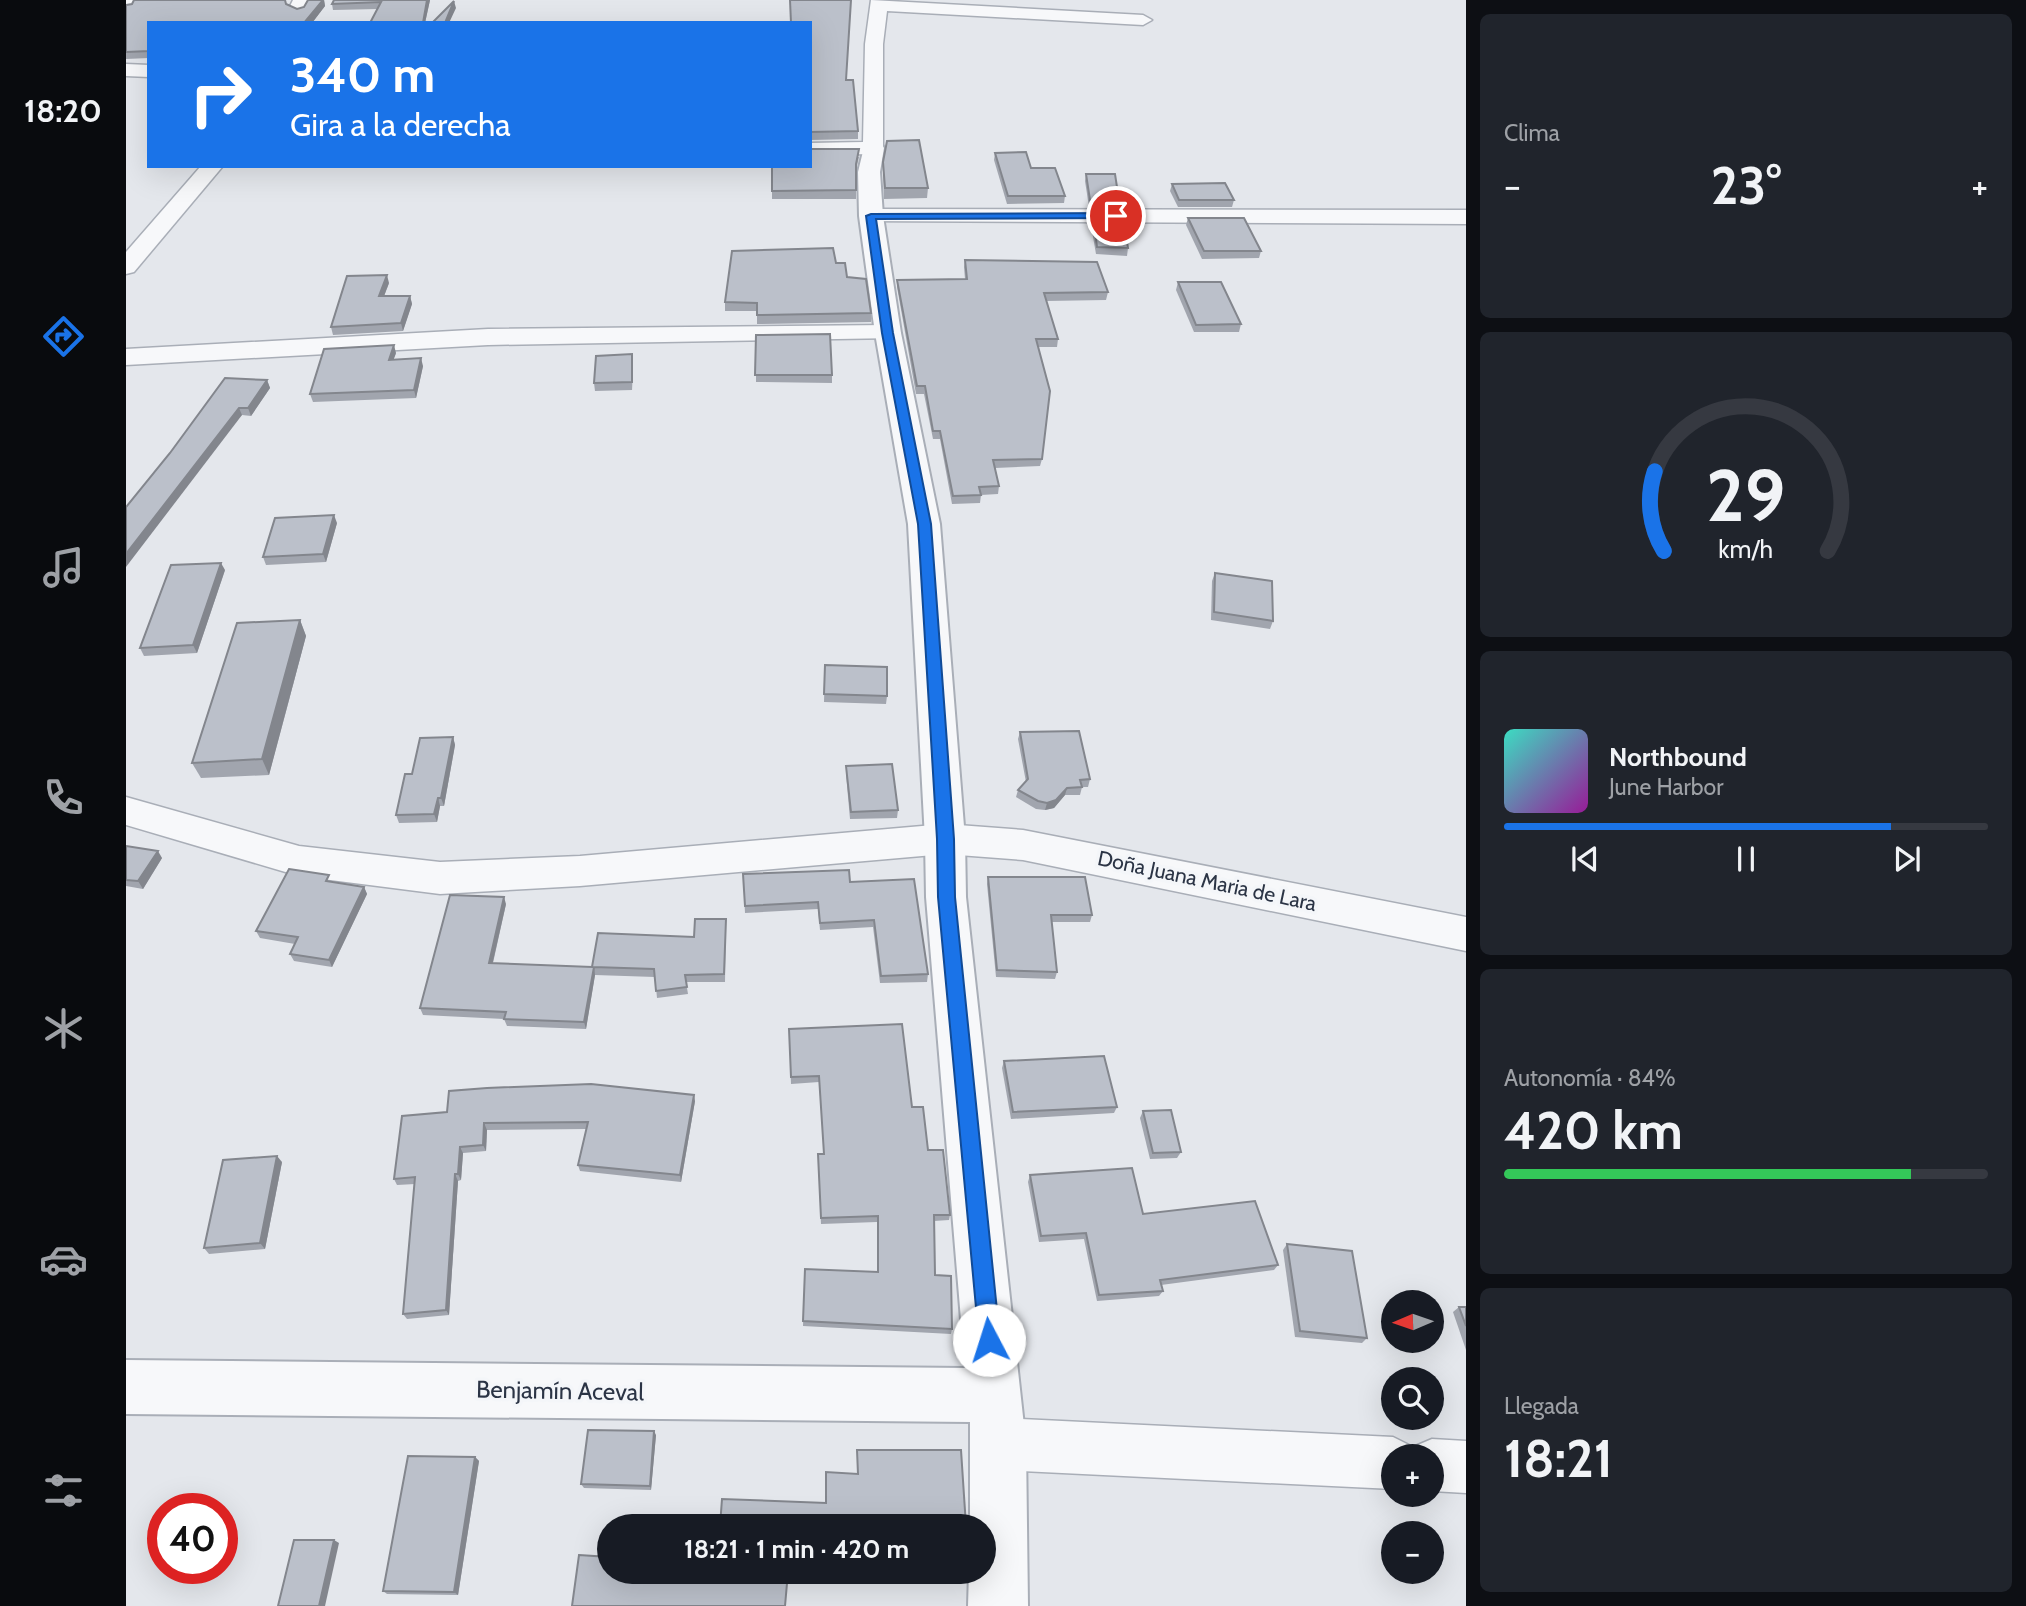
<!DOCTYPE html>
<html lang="es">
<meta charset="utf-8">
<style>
:root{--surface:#171b24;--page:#20242c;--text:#f1f3f6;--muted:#9ea1a6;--line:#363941;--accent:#1a73e8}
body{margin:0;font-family:Cabin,sans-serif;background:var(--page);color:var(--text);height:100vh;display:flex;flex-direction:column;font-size:26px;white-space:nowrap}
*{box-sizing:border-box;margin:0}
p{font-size:23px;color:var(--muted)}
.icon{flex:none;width:38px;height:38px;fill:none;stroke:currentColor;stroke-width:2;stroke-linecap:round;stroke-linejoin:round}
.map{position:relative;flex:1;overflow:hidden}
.details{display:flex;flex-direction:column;gap:14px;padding:14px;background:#0d0f14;width:560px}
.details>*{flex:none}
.hud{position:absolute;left:21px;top:21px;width:665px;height:147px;border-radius:0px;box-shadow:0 7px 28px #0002;background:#1a73e8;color:#fff;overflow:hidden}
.needle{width:46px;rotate:268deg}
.fabs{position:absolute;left:1255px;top:1290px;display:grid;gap:14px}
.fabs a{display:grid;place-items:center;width:63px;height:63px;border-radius:50%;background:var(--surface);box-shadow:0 7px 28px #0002;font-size:35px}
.speed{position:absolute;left:21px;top:1493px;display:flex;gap:14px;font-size:35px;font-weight:700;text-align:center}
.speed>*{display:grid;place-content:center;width:91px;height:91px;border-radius:50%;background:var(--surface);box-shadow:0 7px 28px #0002;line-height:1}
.speed .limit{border:10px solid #d22;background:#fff;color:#111}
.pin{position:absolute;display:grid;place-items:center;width:60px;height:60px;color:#fff;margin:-30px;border:4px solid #fff;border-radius:50%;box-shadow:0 2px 7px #0007}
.me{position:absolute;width:77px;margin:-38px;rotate:355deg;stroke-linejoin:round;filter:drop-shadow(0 0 5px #0008)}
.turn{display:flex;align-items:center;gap:24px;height:147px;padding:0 28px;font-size:32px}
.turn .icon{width:91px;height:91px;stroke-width:2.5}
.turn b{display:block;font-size:49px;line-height:60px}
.big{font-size:52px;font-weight:700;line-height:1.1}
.details .tile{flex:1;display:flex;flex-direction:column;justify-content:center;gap:10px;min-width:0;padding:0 24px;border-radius:10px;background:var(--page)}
.details .dial{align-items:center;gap:0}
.dial svg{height:182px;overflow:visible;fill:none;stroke:var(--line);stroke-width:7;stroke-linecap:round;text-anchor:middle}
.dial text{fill:var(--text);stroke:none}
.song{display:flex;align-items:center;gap:21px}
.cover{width:84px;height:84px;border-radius:10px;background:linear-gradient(135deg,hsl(170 70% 55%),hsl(300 70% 35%))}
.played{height:7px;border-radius:4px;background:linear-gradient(90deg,var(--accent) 80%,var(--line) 80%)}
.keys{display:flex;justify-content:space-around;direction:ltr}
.heat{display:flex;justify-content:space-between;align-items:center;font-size:38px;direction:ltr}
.charge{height:10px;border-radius:5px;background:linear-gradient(90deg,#34c759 84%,var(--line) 0)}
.trip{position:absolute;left:471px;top:1514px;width:399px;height:70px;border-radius:35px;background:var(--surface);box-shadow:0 7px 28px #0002;font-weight:700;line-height:70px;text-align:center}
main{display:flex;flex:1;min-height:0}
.tab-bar{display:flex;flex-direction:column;width:126px;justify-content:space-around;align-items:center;background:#090b0e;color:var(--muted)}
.tab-bar .icon{width:49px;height:49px}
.tab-bar .selected{color:var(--accent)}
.tab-bar b{font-size:32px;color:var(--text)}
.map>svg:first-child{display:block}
</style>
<main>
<nav class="tab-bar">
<b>18:20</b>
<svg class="icon selected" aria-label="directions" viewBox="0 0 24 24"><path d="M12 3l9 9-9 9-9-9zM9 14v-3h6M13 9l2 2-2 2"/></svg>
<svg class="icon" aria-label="music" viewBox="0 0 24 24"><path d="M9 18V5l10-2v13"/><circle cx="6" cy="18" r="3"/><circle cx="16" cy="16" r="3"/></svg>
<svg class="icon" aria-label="phone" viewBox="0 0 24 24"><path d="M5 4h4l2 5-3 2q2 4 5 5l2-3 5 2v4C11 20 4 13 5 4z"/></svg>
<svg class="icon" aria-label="climate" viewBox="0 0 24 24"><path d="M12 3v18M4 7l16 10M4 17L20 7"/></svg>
<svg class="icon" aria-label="car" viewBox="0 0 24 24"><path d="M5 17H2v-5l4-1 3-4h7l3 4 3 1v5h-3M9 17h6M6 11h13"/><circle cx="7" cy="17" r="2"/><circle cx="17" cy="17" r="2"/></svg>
<svg class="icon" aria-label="filters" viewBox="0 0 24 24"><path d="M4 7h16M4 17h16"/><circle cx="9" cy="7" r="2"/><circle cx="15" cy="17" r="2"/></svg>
</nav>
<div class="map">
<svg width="1340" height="1606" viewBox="0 0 1340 1606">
<rect width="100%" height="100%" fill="#e4e7ec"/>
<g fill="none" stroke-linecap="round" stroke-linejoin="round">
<defs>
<g id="minor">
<path d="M 0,0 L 12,0 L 6,9 L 0,10 Z"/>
<path d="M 167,0 L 185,0 L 178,12 L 172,13 L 163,8 Z"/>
<path d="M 745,0 L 1017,15 L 1026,20 L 1017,25 L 761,11 L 757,44 L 757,148 L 754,152 L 747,154 L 684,155 L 684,143 L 737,142 L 739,44 Z"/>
<path d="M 0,64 L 23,65 L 23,77 L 0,76 Z"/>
<path d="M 75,166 L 97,166 L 8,272 L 0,274 L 0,252 Z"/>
<path d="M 745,209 L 1340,210 L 1340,224 L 737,221 L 734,216 L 737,211 Z"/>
<path d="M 762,325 L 771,328 L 775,333 L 771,338 L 362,345 L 0,365 L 0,349 L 362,329 Z"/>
<path d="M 0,797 L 173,846 L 314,862 L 454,856 L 819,824 L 897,830 L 1340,917 L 1340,951 L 897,860 L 819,854 L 454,886 L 314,894 L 173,876 L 0,825 Z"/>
<path d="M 873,1418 L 1267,1437 L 1287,1447 L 1306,1439 L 1340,1441 L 1340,1493 L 1306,1491 L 1306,1456 L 1267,1456 L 1267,1489 L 873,1470 L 854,1463 L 847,1444 L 854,1425 Z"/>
</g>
<path id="tertiary" d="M 747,141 L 755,143 L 758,148 L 754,172 L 757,216 L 775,333 L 814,524 L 839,839 L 840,897 L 900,1444 L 902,1606 L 842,1606 L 843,1572 L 858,1572 L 858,1526 L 844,1526 L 844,1422 L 0,1414 L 0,1360 L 839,1368 L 800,897 L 799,839 L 782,524 L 749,333 L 733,216 L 732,172 L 739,143 Z"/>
</defs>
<use href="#minor" stroke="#a9aeb7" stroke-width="3"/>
<use href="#tertiary" stroke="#a9aeb7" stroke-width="4"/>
<use href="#minor" fill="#f7f8fa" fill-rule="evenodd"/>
<use href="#tertiary" fill="#f7f8fa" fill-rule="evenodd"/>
</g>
<g fill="#a1a5ae">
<path d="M 8,0 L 159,0 L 160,4 L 171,9 L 178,7 L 182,0 L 198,0 L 199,6 L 186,23 L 23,23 L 23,58 L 0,59 L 0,5 L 6,4 Z"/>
<path d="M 304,0 L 299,23 L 244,23 L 251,9 L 207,10 L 206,4 Z"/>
<path d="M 684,23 L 720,80 L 732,131 L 732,139 L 684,140 Z"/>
<path d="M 869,153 L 905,168 L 939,196 L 938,203 L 881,204 L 868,160 Z"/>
<path d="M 733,157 L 730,170 L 730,199 L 646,199 L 646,166 Z"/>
<path d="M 757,162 L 802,188 L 801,198 L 758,199 L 757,172 Z"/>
<path d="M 960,174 L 993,200 L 992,207 L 963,207 L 959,181 Z"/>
<path d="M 1046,184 L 1108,200 L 1106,207 L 1052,207 L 1044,191 Z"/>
<path d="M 967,217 L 1002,248 L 1001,256 L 970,254 L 965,225 Z"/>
<path d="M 1062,218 L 1135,251 L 1133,258 L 1076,259 L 1060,225 Z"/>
<path d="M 839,260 L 982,292 L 980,300 L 920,301 L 932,339 L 931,347 L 912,347 L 916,459 L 914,466 L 869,468 L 873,486 L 872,494 L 855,495 L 854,503 L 826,504 L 814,439 L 807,439 L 798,394 L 790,394 L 771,287 L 771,280 L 839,279 L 838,267 Z"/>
<path d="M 710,263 L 721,277 L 745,313 L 745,322 L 631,324 L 631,311 L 599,311 L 599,302 Z"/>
<path d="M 1052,282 L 1115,324 L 1113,332 L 1068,332 L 1050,290 Z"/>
<path d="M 263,283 L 258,296 L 284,296 L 286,304 L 277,331 L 207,335 L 205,327 Z"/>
<path d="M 630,335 L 706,375 L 706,383 L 630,382 Z"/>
<path d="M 270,353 L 267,360 L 297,366 L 290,398 L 187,402 L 184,394 Z"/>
<path d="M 506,354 L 506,390 L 469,391 L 468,383 Z"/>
<path d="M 141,380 L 144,388 L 125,416 L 116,415 L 0,507 Z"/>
<path d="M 211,523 L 200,562 L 140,565 L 137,557 Z"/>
<path d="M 99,570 L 71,653 L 18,656 L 14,648 Z"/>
<path d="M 1089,573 L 1147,621 L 1144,629 L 1085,620 L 1086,581 Z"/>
<path d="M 174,620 L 180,636 L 143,775 L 75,778 L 66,763 Z"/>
<path d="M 699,665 L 761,696 L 760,704 L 698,702 Z"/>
<path d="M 894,732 L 964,779 L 962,787 L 956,787 L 954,795 L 939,795 L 928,808 L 919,810 L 910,809 L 890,797 L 892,790 L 900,782 L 892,739 Z"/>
<path d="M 327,737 L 329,745 L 318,806 L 314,806 L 311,822 L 273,823 L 270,815 L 286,774 Z"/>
<path d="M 720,766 L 772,810 L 771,818 L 724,819 L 720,774 Z"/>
<path d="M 0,846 L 36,858 L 17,889 L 0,886 Z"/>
<path d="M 617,874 L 724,882 L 802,974 L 801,982 L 754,983 L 747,927 L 694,930 L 692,909 L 619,913 Z"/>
<path d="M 862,877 L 966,915 L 964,922 L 926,922 L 931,972 L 929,979 L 870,977 L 861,884 Z"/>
<path d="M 206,882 L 238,887 L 241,894 L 206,967 L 168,961 L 164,954 L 169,944 L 134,938 L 130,931 Z"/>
<path d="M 380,904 L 367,963 L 466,967 L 568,937 L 600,919 L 599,982 L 560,982 L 562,994 L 531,998 L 529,977 L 469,975 L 460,1029 L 381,1026 L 378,1019 L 297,1015 L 294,1008 Z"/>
<path d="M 663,1029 L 786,1107 L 824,1215 L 823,1220 L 808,1221 L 809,1275 L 826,1329 L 825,1334 L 677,1326 L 679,1269 L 751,1272 L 751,1222 L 695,1224 L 692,1160 L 698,1154 L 693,1082 L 665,1084 Z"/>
<path d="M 878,1061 L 991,1107 L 988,1113 L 885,1119 L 876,1068 Z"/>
<path d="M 569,1101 L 555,1182 L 454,1171 L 452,1165 L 460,1129 L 361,1130 L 360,1151 L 337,1153 L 335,1180 L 332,1181 L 323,1315 L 281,1319 L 277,1314 L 289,1184 L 271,1185 L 268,1179 L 276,1116 Z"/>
<path d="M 1017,1111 L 1055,1152 L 1051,1158 L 1024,1159 L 1014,1118 Z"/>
<path d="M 156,1162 L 139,1249 L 83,1254 L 78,1248 Z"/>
<path d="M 904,1175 L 1017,1214 L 1152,1265 L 1148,1270 L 1035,1285 L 1037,1291 L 1033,1296 L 971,1301 L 958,1239 L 913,1242 L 902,1182 Z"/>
<path d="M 1161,1244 L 1241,1338 L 1236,1343 L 1169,1337 L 1157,1250 Z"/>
<path d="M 1333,1307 L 1340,1307 L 1340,1350 L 1327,1312 Z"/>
<path d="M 530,1435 L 525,1490 L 458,1488 L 455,1484 Z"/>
<path d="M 349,1457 L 353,1461 L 332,1595 L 261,1594 L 257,1591 Z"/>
</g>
<g fill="#83868d">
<path d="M 198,0 L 199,6 L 186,23 L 178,23 Z"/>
<path d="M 301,0 L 304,0 L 299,23 L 297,23 Z"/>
<path d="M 328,1 L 330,8 L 323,23 L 319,23 Z"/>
<path d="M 261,275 L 263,283 L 255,304 L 253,296 Z"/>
<path d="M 284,296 L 286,304 L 277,331 L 275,323 Z"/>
<path d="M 268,345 L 270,353 L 265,367 L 263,360 Z"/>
<path d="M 506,354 L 507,362 L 506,390 Z"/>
<path d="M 295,358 L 297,366 L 290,398 L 288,390 Z"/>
<path d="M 141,380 L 144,388 L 125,416 L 122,408 Z"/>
<path d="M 113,408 L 116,415 L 0,567 L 0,554 Z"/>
<path d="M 208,515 L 211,523 L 200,562 L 197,554 Z"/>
<path d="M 95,563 L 99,570 L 71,653 L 67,645 Z"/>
<path d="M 174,620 L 180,636 L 143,775 L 136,759 Z"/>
<path d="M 327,737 L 329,745 L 318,806 L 315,798 Z"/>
<path d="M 941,788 L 939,795 L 928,808 L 919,810 L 921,803 Z"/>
<path d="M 312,798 L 314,806 L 311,822 L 308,814 Z"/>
<path d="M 32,851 L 36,858 L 17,889 L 12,881 Z"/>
<path d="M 238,887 L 241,894 L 206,967 L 203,960 Z"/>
<path d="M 378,897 L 380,904 L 365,970 L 363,963 Z"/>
<path d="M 468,967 L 469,975 L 460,1029 L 458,1022 Z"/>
<path d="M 568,1095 L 569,1101 L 555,1182 L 554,1175 Z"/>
<path d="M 358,1123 L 361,1130 L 360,1151 L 357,1145 Z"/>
<path d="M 334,1147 L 337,1153 L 335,1180 L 332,1174 Z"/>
<path d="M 151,1156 L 156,1162 L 139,1249 L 134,1243 Z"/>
<path d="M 329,1174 L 332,1181 L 323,1315 L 320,1310 Z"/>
<path d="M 528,1431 L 530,1435 L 525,1490 L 524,1486 Z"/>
<path d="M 349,1457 L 353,1461 L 332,1595 L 328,1592 Z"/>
<path d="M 208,1540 L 213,1543 L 199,1606 L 193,1606 Z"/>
</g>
<g fill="#bbc0ca" stroke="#83868d" stroke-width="2">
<path d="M 8,0 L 159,0 L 160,4 L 171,9 L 178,7 L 182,0 L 197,0 L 178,23 L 23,23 L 23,51 L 0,52 L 0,5 L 6,4 Z"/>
<path d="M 208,0 L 301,0 L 297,23 L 244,23 L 255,2 L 206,4 Z"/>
<path d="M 664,0 L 725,0 L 720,80 L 727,80 L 732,131 L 684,132 L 684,23 L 665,23 Z"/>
<path d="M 328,1 L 319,23 L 306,23 Z"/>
<path d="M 793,140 L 802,188 L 759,188 L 757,162 L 761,141 Z"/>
<path d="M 684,149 L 733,149 L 730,164 L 730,190 L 646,191 L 646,166 L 684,166 Z"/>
<path d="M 900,152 L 905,168 L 929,168 L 939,196 L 882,196 L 869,153 Z"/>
<path d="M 960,174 L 989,174 L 993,200 L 964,200 Z"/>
<path d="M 1099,183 L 1108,200 L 1053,200 L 1046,184 Z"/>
<path d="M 967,217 L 997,218 L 1002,248 L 971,247 Z"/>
<path d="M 1062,218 L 1118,218 L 1135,251 L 1078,251 Z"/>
<path d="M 707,248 L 710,263 L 719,263 L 721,277 L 740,279 L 745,313 L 631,315 L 631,303 L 599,302 L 606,251 Z"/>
<path d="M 839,260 L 971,262 L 982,292 L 918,293 L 932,339 L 910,339 L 924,391 L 916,459 L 867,460 L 873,486 L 853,487 L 855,495 L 827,496 L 814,431 L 807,431 L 799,386 L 791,386 L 771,280 L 841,279 Z"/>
<path d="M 261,275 L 253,296 L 284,296 L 275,323 L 205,327 L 221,276 Z"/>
<path d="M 1052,282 L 1095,282 L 1115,324 L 1070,325 Z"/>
<path d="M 704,334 L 706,375 L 629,375 L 630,335 Z"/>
<path d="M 268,345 L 263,360 L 295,358 L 288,390 L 184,394 L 198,349 Z"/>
<path d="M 506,354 L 506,382 L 468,383 L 470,356 Z"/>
<path d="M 99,378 L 141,380 L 122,408 L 113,408 L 0,554 L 0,507 L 44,453 Z"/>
<path d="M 208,515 L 197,554 L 137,557 L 149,518 Z"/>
<path d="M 95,563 L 67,645 L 14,648 L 45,565 Z"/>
<path d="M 1089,573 L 1146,581 L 1147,621 L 1088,612 Z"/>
<path d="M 174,620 L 136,759 L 66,763 L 111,623 Z"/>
<path d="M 699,665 L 761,667 L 761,696 L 698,694 Z"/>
<path d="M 953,731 L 964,779 L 954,780 L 956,787 L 941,788 L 930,800 L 921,803 L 912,801 L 892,790 L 902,779 L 894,732 Z"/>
<path d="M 327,737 L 315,798 L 312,798 L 308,814 L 270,815 L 279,774 L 286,774 L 294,738 Z"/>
<path d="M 766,764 L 772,810 L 725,812 L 720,766 Z"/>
<path d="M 0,846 L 32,851 L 12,881 L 0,880 Z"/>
<path d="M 163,869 L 203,875 L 200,881 L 238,887 L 203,960 L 164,954 L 172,937 L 130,931 Z"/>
<path d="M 723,870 L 724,882 L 788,879 L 802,974 L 755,976 L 748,920 L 694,923 L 692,902 L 619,906 L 617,874 Z"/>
<path d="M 862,877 L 959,877 L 966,915 L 925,915 L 931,972 L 871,970 Z"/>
<path d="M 324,895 L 378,897 L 363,963 L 466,967 L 472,933 L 568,937 L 569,919 L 600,919 L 598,974 L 559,975 L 561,987 L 530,991 L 528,969 L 468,967 L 458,1022 L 378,1019 L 380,1012 L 294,1008 Z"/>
<path d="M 776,1024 L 786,1107 L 797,1107 L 802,1150 L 817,1150 L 824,1215 L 808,1215 L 809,1275 L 825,1276 L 826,1329 L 677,1321 L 679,1269 L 752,1272 L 752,1216 L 695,1218 L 692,1154 L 698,1154 L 693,1076 L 665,1077 L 663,1029 Z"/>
<path d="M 978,1056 L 991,1107 L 887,1112 L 878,1061 Z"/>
<path d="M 465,1084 L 568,1095 L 554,1175 L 452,1165 L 462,1122 L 358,1123 L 357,1145 L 334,1147 L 332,1174 L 329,1174 L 320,1310 L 277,1314 L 289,1177 L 268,1179 L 276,1116 L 321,1112 L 323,1091 L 361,1088 Z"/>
<path d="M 1045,1110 L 1055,1152 L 1027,1153 L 1017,1111 Z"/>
<path d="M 151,1156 L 134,1243 L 78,1248 L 97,1160 Z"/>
<path d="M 1006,1168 L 1017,1214 L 1129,1201 L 1152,1265 L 1034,1280 L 1037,1291 L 973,1295 L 960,1233 L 915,1236 L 904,1175 Z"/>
<path d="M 1161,1244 L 1226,1251 L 1241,1338 L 1174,1331 Z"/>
<path d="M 1333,1307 L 1340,1307 L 1340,1326 Z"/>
<path d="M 462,1430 L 528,1431 L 524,1486 L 455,1484 Z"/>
<path d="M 731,1450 L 835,1450 L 840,1526 L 594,1526 L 596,1499 L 700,1503 L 700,1472 L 732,1474 Z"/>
<path d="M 282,1456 L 349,1457 L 328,1592 L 257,1591 Z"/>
<path d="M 168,1540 L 208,1540 L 193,1606 L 152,1606 Z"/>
<path d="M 453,1555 L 483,1557 L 483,1572 L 662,1572 L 659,1606 L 446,1606 Z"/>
</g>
<path fill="#1a73e8" stroke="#114b97" stroke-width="2" d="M 990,213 L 994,216 L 993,218 L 750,219 L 767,333 L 805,524 L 828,839 L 829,897 L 874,1340 L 871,1347 L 863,1351 L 856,1347 L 853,1340 L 812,897 L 811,839 L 792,524 L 756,333 L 740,216 L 745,214 Z"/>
<g text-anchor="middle" stroke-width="7" stroke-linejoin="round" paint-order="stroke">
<g font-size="21" fill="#2b3445" stroke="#f4f6f9">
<text transform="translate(1081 881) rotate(12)" y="7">Doña Juana Maria de Lara</text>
</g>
<g font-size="24" fill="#2b3445" stroke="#f4f6f9">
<text transform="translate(434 1391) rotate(1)" y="8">Benjamín Aceval</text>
</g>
</g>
</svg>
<div class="fabs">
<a><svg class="needle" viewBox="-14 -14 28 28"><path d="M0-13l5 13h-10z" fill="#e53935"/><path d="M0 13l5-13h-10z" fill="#9ea1a6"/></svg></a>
<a><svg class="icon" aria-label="search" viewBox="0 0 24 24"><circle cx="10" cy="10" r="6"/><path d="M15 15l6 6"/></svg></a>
<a>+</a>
<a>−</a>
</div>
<div class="speed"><div class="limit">40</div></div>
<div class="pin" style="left:990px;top:216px;background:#d93025"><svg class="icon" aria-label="arrive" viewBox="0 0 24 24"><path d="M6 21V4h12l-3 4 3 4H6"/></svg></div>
<svg class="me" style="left:863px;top:1340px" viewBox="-20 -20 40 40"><circle r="19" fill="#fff"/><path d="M0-13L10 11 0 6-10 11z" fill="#1a73e8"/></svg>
<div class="trip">18:21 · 1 min · 420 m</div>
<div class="hud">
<div class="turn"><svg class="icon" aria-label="right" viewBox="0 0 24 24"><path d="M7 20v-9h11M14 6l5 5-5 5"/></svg><div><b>340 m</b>Gira a la derecha</div></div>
</div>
</div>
<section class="details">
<div class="tile"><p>Clima</p>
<div class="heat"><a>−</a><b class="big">23°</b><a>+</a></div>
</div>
<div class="tile dial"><svg viewBox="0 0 100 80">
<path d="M14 69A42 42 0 1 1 86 69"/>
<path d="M14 69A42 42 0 0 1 10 34" stroke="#1a73e8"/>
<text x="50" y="56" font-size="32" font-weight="700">29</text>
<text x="50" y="72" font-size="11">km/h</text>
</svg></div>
<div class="tile">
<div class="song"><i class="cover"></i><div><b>Northbound</b><p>June Harbor</p></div></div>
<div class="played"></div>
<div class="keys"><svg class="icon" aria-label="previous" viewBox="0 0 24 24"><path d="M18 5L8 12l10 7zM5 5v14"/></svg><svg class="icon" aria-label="pause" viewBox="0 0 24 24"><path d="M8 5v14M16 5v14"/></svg><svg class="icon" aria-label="next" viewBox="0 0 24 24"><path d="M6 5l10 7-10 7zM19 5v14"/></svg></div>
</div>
<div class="tile"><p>Autonomía · 84%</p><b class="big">420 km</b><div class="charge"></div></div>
<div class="tile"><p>Llegada</p><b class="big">18:21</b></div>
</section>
</main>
